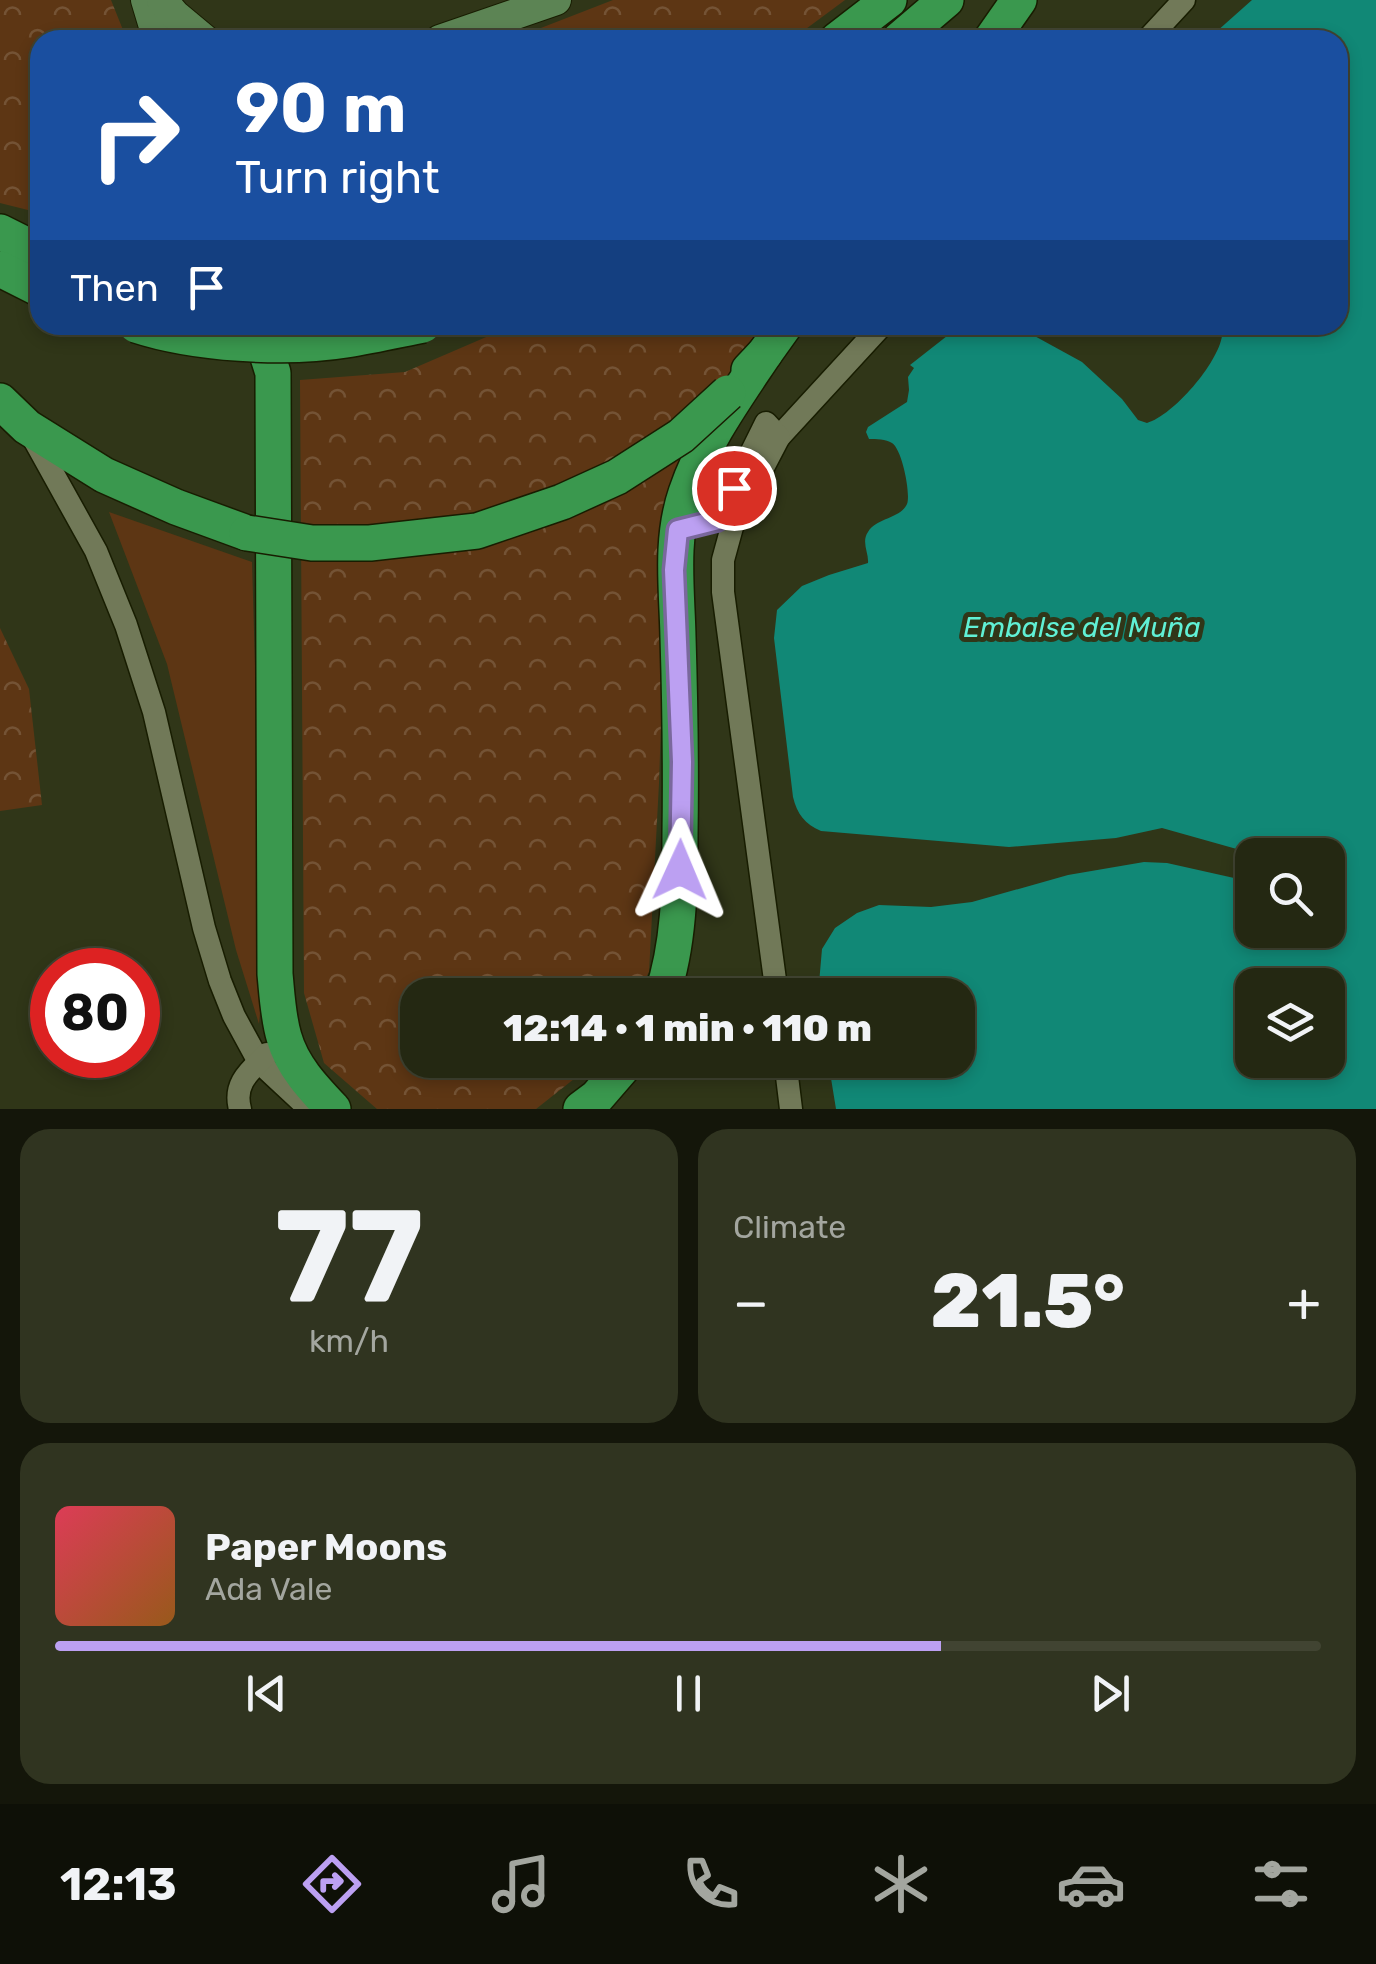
<!DOCTYPE html>
<meta charset="utf-8">
<style>
:root{--surface:#242812;--page:#303420;--text:#f1f3f6;--muted:#a3a69f;--line:#414432;--accent:#bca0f2}
body{margin:0;font-family:Rubik,sans-serif;background:var(--page);color:var(--text);height:100vh;display:flex;flex-direction:column;font-size:38px;white-space:nowrap}
*{box-sizing:border-box;margin:0}
p{font-size:32px;color:var(--muted)}
.icon{flex:none;width:55px;height:55px;fill:none;stroke:currentColor;stroke-width:2;stroke-linecap:round;stroke-linejoin:round}
.map{position:relative;height:1109px;overflow:hidden}
.details{display:flex;flex-direction:column;gap:20px;padding:20px;background:#14160a;flex:1}
.details>*{flex:none}
.top-card{position:absolute;left:30px;top:30px;width:1318px;height:305px;border-radius:30px;box-shadow:0 5px 15px #0003,0 0 0 2px var(--line);background:#1a4fa0;color:#fff;overflow:hidden}
.buttons{position:absolute;left:1235px;top:838px;display:grid;gap:20px}
.buttons a{display:grid;place-items:center;width:110px;height:110px;border-radius:20px;background:var(--surface);box-shadow:0 5px 15px #0003,0 0 0 2px var(--line);font-size:50px}
.speed{position:absolute;left:30px;top:948px;display:flex;gap:20px;font-size:50px;font-weight:700;text-align:center}
.speed>*{display:grid;place-content:center;width:130px;height:130px;border-radius:50%;background:var(--surface);box-shadow:0 5px 15px #0003,0 0 0 2px var(--line);line-height:1}
.speed .limit{border:15px solid #d22;background:#fff;color:#111}
.pin{position:absolute;display:grid;place-items:center;width:85px;height:85px;color:#fff;margin:-42px;border:5px solid #fff;border-radius:50%;box-shadow:0 2px 10px #0007}
.me{position:absolute;width:110px;margin:-55px;rotate:1deg;stroke-linejoin:round;filter:drop-shadow(0 0 8px #0008)}
.turn{display:flex;align-items:center;gap:35px;height:210px;padding:0 40px;font-size:45px}
.turn .icon{width:130px;height:130px;stroke-width:2.5}
.turn b{display:block;font-size:70px;line-height:85px}
.then{display:flex;align-items:center;height:95px;padding:0 40px;background:#0003;gap:20px;font-size:38px}
.big{font-size:75px;font-weight:800;line-height:1.1}
.details .widget{flex:1;display:flex;flex-direction:column;justify-content:center;gap:15px;min-width:0;padding:0 35px;border-radius:30px;background:var(--page)}
.details .dial{align-items:center;gap:0}
.dial b{font-size:130px;line-height:1}
.song{display:flex;align-items:center;gap:30px}
.cover{width:120px;height:120px;border-radius:15px;background:linear-gradient(135deg,hsl(350 70% 55%),hsl(30 70% 35%))}
.played{height:10px;border-radius:5px;background:linear-gradient(90deg,var(--accent) 70%,var(--line) 70%)}
.keys{display:flex;justify-content:space-around;direction:ltr}
.heat{display:flex;justify-content:space-between;align-items:center;font-size:55px;direction:ltr}
.details .tiles{flex:1;display:grid;gap:20px;grid-template-columns:1fr 1fr}
.widget:last-child{grid-column:span 2}
.trip{position:absolute;left:400px;top:978px;width:575px;height:100px;border-radius:30px;background:var(--surface);box-shadow:0 5px 15px #0003,0 0 0 2px var(--line);font-weight:800;line-height:100px;text-align:center}
.tab-bar{display:flex;height:160px;justify-content:space-around;align-items:center;background:#0e1007;color:var(--muted)}
.tab-bar .icon{width:70px;height:70px}
.tab-bar .on{color:var(--accent)}
.tab-bar b{font-size:45px;color:var(--text)}
.map>svg:first-child{display:block}
</style>
<div class="map">
<svg width="1376" height="1109" viewBox="0 0 1376 1109">
<defs>
<pattern id="forest-crowns" width="20" height="18" patternUnits="userSpaceOnUse" patternTransform="scale(2.5)"><rect width="20" height="18" fill="#5d3614"/><path d="M2 6a3 3 0 1 1 6 0M12 15a3 3 0 1 1 6 0" fill="none" stroke="#745335"/></pattern>
</defs>
<rect width="100%" height="100%" fill="#303618"/>
<path fill="#5d3614" d="M 109,512 L 252,562 L 258,769 L 267,935 L 259,1024 L 236,950 L 167,664 Z"/>
<g fill="url(#forest-crowns)">
<path d="M 0,0 L 111,0 L 127,40 L 40,40 L 40,213 L 0,203 Z"/>
<path d="M 613,0 L 845,0 L 791,40 L 510,40 Z"/>
<path d="M 514,325 L 763,325 L 669,487 L 659,783 L 649,972 L 636,995 L 418,995 L 418,1060 L 598,1060 L 536,1109 L 377,1109 L 324,1063 L 304,993 L 300,380 L 405,372 Z"/>
<path d="M 0,628 L 29,689 L 42,805 L 0,811 Z"/>
</g>
<path fill="#118876" fill-rule="evenodd" d="M 1252,0 L 1376,0 L 1376,1109 L 836,1109 L 828,1060 L 958,1060 L 958,995 L 818,995 L 822,949 L 835,928 L 857,913 L 879,905 L 931,907 L 972,902 L 1068,875 L 1144,862 L 1167,863 L 1252,882 L 1252,930 L 1328,930 L 1328,855 L 1258,855 L 1162,828 L 1116,838 L 1009,847 L 821,831 C 805,824 797,814 793,797 L 774,638 L 777,610 L 802,586 L 829,575 L 868,563 C 869,553 861,542 868,532 C 876,518 900,519 907,504 C 911,494 902,449 892,443 C 886,439 876,439 869,439 L 866,432 L 868,427 L 907,402 L 909,390 L 908,377 L 914,368 L 910,365 L 961,325 L 1003,325 L 1020,328 L 1082,362 L 1122,399 L 1138,420 L 1147,423 C 1174,415 1218,363 1222,336 L 1207,325 L 1338,325 L 1338,40 L 1207,40 ZM 1252,985 L 1328,985 L 1328,1060 L 1252,1060 Z"/>
<g fill="none" stroke-linecap="round" stroke-linejoin="round">
<defs>
<g id="minor">
<path d="M 1147,40 L 1184,0"/>
<path d="M 31,434 L 96,551 L 126,625 L 154,712 L 204,928 L 220,981 L 234,1016 L 259,1062 L 301,1101 L 315,1109"/>
<path d="M 779,437 L 882,325"/>
<path d="M 677,529 L 718,520 L 766,423 L 779,437 L 732,527 L 723,560 L 723,592 L 777,995"/>
<path d="M 785,1060 L 791,1109"/>
<path d="M 240,1109 C 233,1083 250,1071 267,1054"/>
</g>
<g id="secondary">
<path d="M 146,0 L 158,40"/>
<path d="M 162,0 L 175,15 L 205,40"/>
<path d="M 440,40 L 556,0"/>
</g>
<g id="trunk">
<path d="M 837,40 L 889,0"/>
<path d="M 899,40 L 946,0"/>
<path d="M 991,40 L 1019,0"/>
<path d="M 0,232 L 40,252"/>
<path d="M 0,269 L 40,289"/>
<path d="M 258,325 L 273,373 L 275,974 C 277,994 278,1017 284,1037 C 292,1066 313,1088 333,1109"/>
<path d="M 749,370 L 765,353 L 785,325"/>
<path d="M 0,401 L 27,427 L 104,475 L 176,507 L 247,533"/>
<path d="M 662,995 C 679,945 680,888 680,836 C 681,770 680,703 678,637 C 677,589 670,540 686,493 C 703,442 735,398 765,353"/>
<path d="M 581,1109 L 597,1097 L 629,1060"/>
</g>
</defs>
<use href="#minor" stroke="#181d01" stroke-width="25"/>
<use href="#secondary" stroke="#181d01" stroke-width="32"/>
<use href="#trunk" stroke="#181d01" stroke-width="38"/>
<path stroke="#71765c" stroke-width="4" stroke-dasharray="5 5" stroke-linecap="butt" d="M 873,995 C 883,979 900,979 909,995"/>
<use href="#minor" stroke="#717958" stroke-width="22"/>
<use href="#secondary" stroke="#5c8454" stroke-width="30"/>
<use href="#trunk" stroke="#3a984e" stroke-width="35"/>
<defs>
<g id="trunk-bridge">
<path d="M 136,325 C 194,344 285,350 346,340 C 372,336 398,330 423,325"/>
<path d="M 247,533 L 312,543 L 370,543 L 477,531 L 562,502 L 617,477 L 681,436 L 728,393"/>
</g>
</defs>
<use href="#trunk-bridge" stroke="#181d01" stroke-width="38" stroke-linecap="butt"/>
<use href="#trunk-bridge" stroke="#3a984e" stroke-width="35"/>
</g>
<g fill="none" stroke-linecap="round" stroke-linejoin="round">
<defs>
<path id="route" d="M 680,870 L 682,762 L 674,570 L 678,530 L 718,520 L 734,488"/>
</defs>
<use href="#route" stroke="#7a689d" stroke-width="25"/>
<use href="#route" stroke="#bca0f2" stroke-width="18"/>
</g>
<g text-anchor="middle" stroke-width="10" stroke-linejoin="round" paint-order="stroke">
<g font-size="28" font-style="italic" fill="#60f0d5" stroke="#303618">
<text x="1082" y="637">Embalse del Muña</text>
</g>
</g>
</svg>
<div class="buttons">
<a><svg class="icon" aria-label="search" viewBox="0 0 24 24"><circle cx="10" cy="10" r="6"/><path d="M15 15l6 6"/></svg></a>
<a><svg class="icon" aria-label="layers" viewBox="0 0 24 24"><path d="M12 4l9 5-9 5-9-5zM3 14l9 5 9-5"/></svg></a>
</div>
<div class="speed"><div class="limit">80</div></div>
<div class="pin" style="left:734px;top:488px;background:#d93025"><svg class="icon" aria-label="arrive" viewBox="0 0 24 24"><path d="M6 21V4h12l-3 4 3 4H6"/></svg></div>
<svg class="me" style="left:680px;top:870px" viewBox="-20 -20 40 40"><path d="M0-17L14 15 0 8-14 15z" fill="#bca0f2" stroke="#fff" stroke-width="4"/></svg>
<div class="trip">12:14 · 1 min · 110 m</div>
<div class="top-card">
<div class="turn"><svg class="icon" aria-label="right" viewBox="0 0 24 24"><path d="M7 20v-9h11M14 6l5 5-5 5"/></svg><div><b>90 m</b>Turn right</div></div>
<div class="then">Then<svg class="icon" aria-label="arrive" viewBox="0 0 24 24"><path d="M6 21V4h12l-3 4 3 4H6"/></svg></div>
</div>
</div>
<section class="details">
<div class="tiles">
<div class="widget dial"><b>77</b><p>km/h</p></div>
<div class="widget"><p>Climate</p>
<div class="heat"><a>−</a><b class="big">21.5°</b><a>+</a></div>
</div>
<div class="widget">
<div class="song"><i class="cover"></i><div><b>Paper Moons</b><p>Ada Vale</p></div></div>
<div class="played"></div>
<div class="keys"><svg class="icon" aria-label="previous" viewBox="0 0 24 24"><path d="M18 5L8 12l10 7zM5 5v14"/></svg><svg class="icon" aria-label="pause" viewBox="0 0 24 24"><path d="M8 5v14M16 5v14"/></svg><svg class="icon" aria-label="next" viewBox="0 0 24 24"><path d="M6 5l10 7-10 7zM19 5v14"/></svg></div>
</div>
</div>
</section>
<nav class="tab-bar">
<b>12:13</b>
<svg class="icon on" aria-label="directions" viewBox="0 0 24 24"><path d="M12 3l9 9-9 9-9-9zM9 14v-3h6M13 9l2 2-2 2"/></svg>
<svg class="icon" aria-label="music" viewBox="0 0 24 24"><path d="M9 18V5l10-2v13"/><circle cx="6" cy="18" r="3"/><circle cx="16" cy="16" r="3"/></svg>
<svg class="icon" aria-label="phone" viewBox="0 0 24 24"><path d="M5 4h4l2 5-3 2q2 4 5 5l2-3 5 2v4C11 20 4 13 5 4z"/></svg>
<svg class="icon" aria-label="climate" viewBox="0 0 24 24"><path d="M12 3v18M4 7l16 10M4 17L20 7"/></svg>
<svg class="icon" aria-label="car" viewBox="0 0 24 24"><path d="M5 17H2v-5l4-1 3-4h7l3 4 3 1v5h-3M9 17h6M6 11h13"/><circle cx="7" cy="17" r="2"/><circle cx="17" cy="17" r="2"/></svg>
<svg class="icon" aria-label="filters" viewBox="0 0 24 24"><path d="M4 7h16M4 17h16"/><circle cx="9" cy="7" r="2"/><circle cx="15" cy="17" r="2"/></svg>
</nav>
